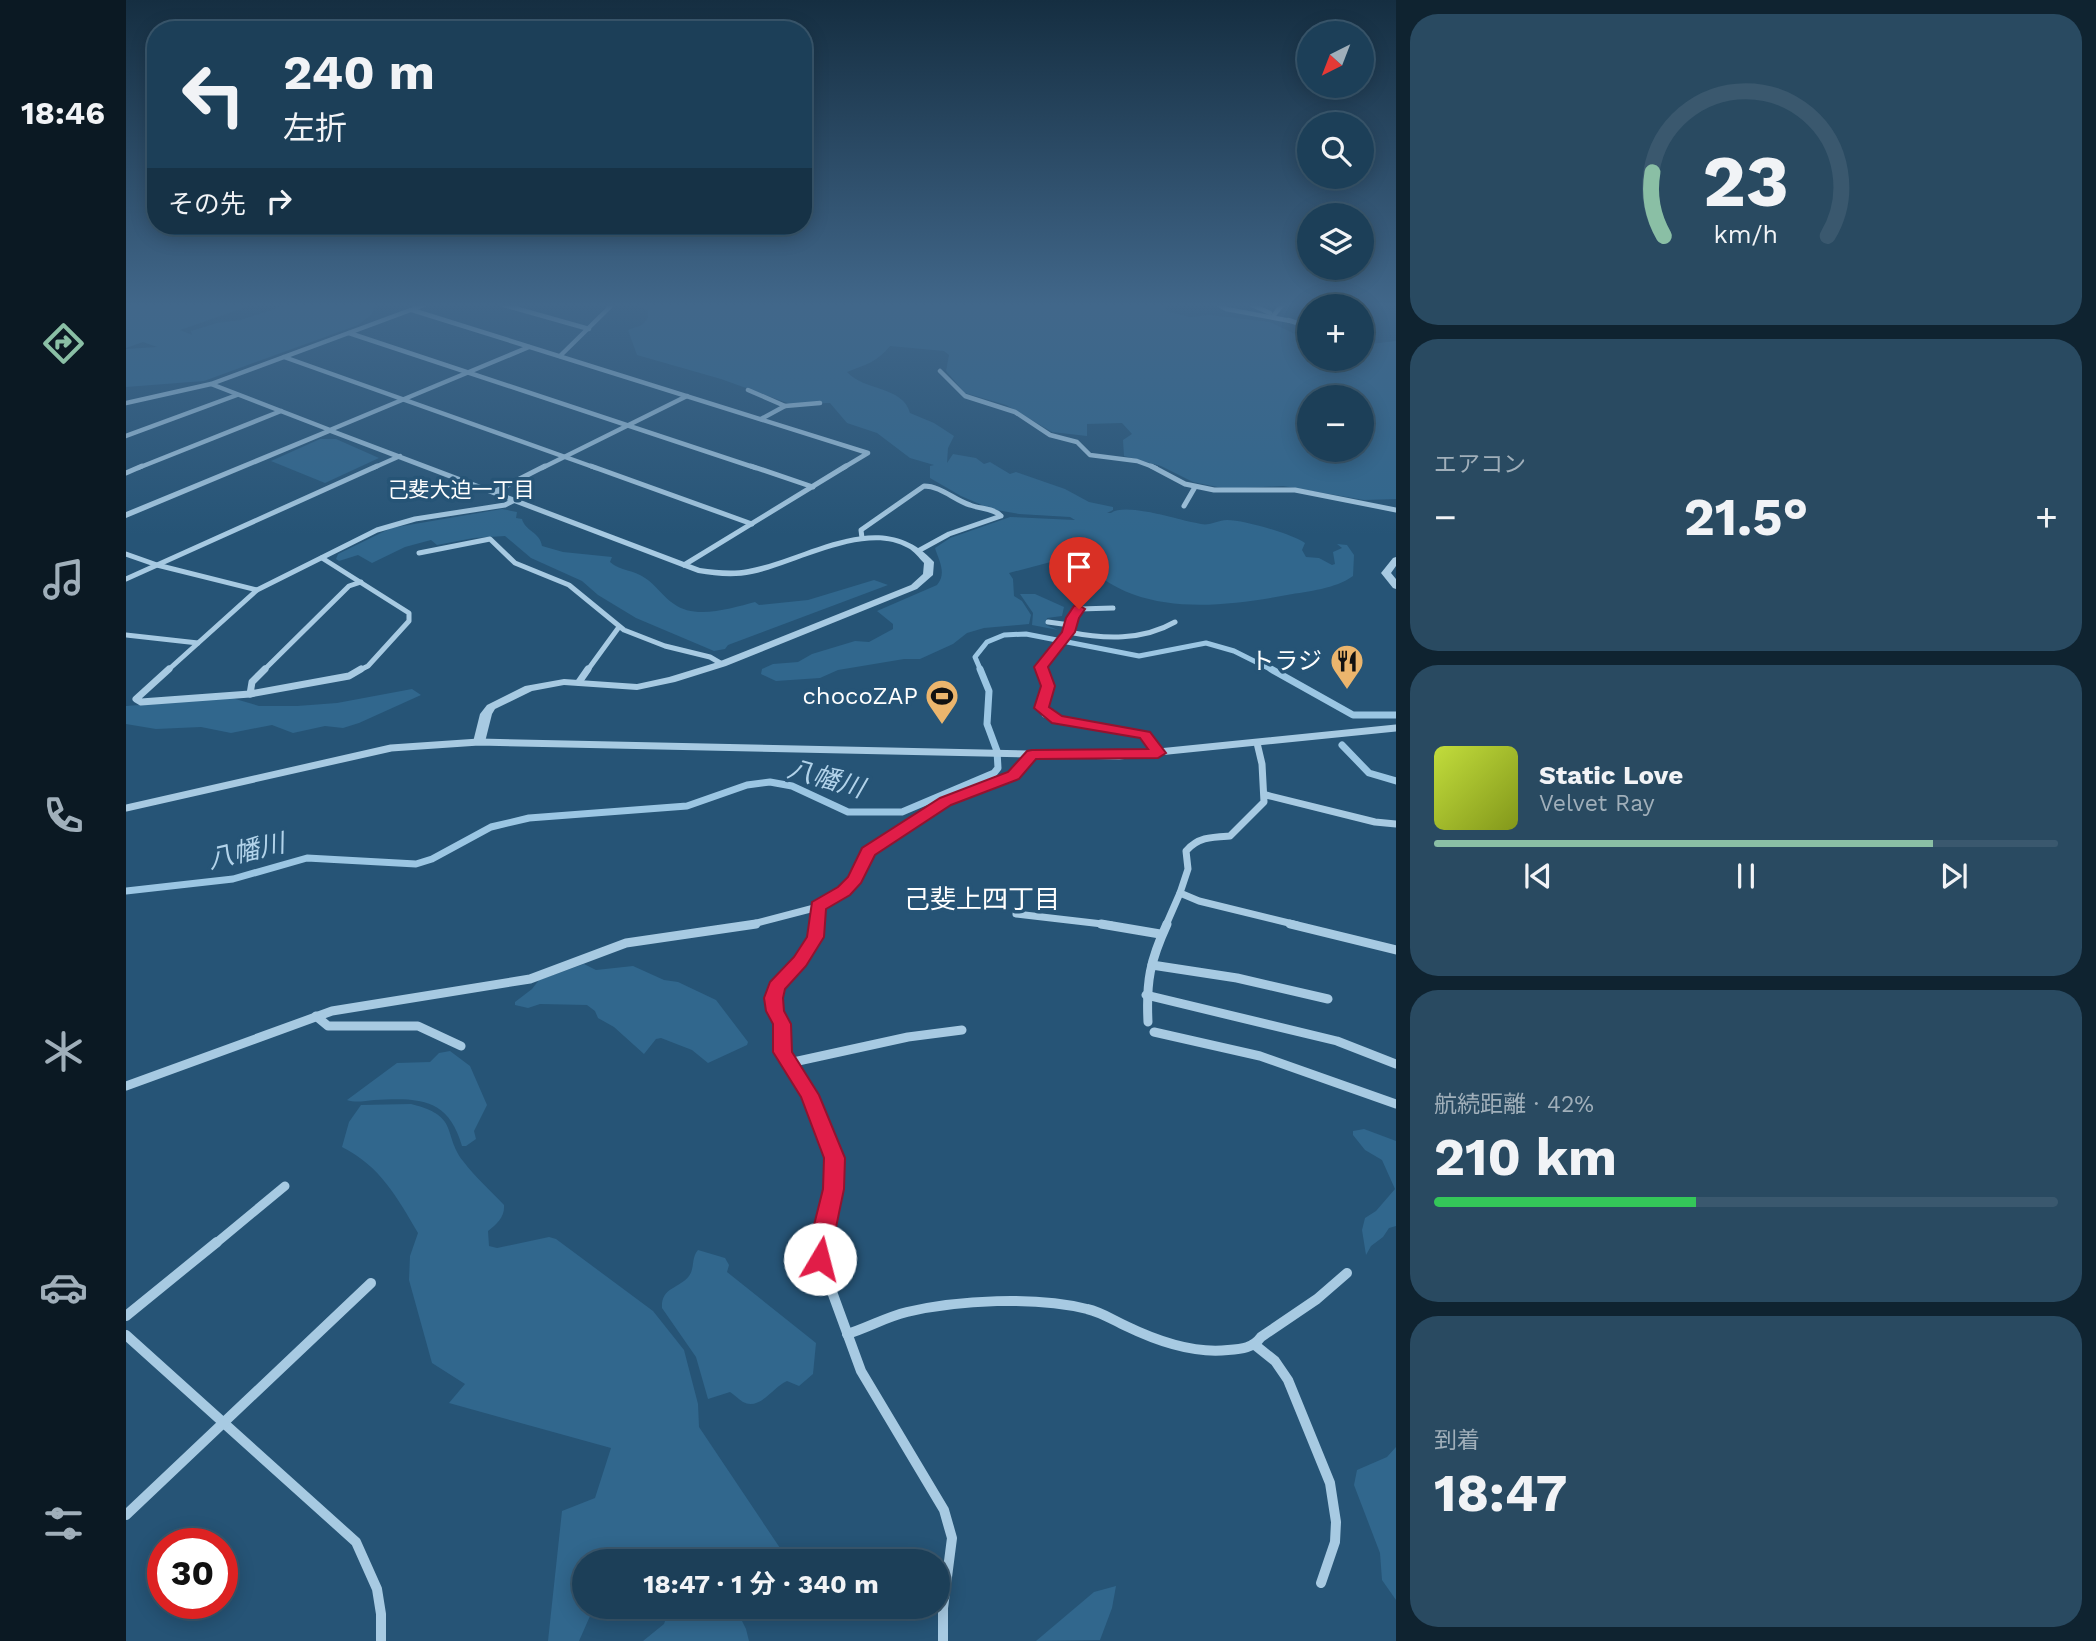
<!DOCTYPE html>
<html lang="ja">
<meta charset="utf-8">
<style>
:root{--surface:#1c3f58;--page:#294a61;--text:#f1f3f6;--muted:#a0afba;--line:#3a586e;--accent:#8abfa5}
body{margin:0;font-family:"Work Sans","Noto Sans JP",sans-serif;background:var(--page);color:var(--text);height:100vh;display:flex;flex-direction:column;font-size:26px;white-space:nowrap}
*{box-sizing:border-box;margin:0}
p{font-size:23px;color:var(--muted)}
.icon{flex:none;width:38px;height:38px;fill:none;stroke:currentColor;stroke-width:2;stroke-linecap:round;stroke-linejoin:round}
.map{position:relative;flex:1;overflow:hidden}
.panel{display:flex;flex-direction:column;gap:14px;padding:14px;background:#0f2330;width:700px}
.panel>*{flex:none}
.hud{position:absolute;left:21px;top:21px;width:665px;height:214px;border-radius:28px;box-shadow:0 4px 18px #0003,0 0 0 2px var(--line);background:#1c3f58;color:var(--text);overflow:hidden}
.needle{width:46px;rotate:222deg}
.tools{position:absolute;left:1171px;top:21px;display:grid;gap:14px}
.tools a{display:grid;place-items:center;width:77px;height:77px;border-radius:50%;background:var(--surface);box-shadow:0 4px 18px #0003,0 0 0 2px var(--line);font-size:35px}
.speed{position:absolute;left:21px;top:1528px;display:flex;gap:14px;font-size:35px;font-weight:700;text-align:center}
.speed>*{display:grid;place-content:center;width:91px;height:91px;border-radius:50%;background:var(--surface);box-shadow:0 4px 18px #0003,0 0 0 2px var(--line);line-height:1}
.speed .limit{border:10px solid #d22;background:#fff;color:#111}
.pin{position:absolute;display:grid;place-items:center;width:60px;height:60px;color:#fff;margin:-72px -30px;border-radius:50% 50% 50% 0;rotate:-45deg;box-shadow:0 0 7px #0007}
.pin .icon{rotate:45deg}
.me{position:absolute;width:77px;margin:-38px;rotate:8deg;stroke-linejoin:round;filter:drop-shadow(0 0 5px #0008)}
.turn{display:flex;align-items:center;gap:24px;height:147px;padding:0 21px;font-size:32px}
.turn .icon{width:91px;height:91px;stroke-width:2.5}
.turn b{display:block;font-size:49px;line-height:60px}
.then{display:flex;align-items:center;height:66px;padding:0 21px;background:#0003;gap:14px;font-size:26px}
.big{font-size:52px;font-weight:700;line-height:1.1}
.panel .card{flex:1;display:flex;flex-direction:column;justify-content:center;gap:10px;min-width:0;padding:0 24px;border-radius:28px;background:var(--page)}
.panel .dial{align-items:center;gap:0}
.dial svg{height:182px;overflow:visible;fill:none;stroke:var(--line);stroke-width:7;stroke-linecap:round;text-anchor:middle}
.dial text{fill:var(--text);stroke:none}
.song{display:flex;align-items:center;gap:21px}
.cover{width:84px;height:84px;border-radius:10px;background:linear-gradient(135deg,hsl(70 70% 55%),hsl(70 70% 35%))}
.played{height:7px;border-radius:4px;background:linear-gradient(90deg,var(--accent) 80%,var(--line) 80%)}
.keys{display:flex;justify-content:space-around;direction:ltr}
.heat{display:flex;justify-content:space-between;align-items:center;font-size:38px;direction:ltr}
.charge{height:10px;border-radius:5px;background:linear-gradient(90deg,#34c759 42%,var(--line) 0)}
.trip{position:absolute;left:446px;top:1549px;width:378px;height:70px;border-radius:35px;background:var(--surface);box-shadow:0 4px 18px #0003,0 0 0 2px var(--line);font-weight:700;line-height:70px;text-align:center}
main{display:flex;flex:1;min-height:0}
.tab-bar{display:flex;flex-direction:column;width:126px;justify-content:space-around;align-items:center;background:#0b1923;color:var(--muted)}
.tab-bar .icon{width:49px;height:49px}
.tab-bar .selected{color:var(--accent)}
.tab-bar b{font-size:32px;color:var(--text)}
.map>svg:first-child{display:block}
</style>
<main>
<nav class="tab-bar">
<b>18:46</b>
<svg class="icon selected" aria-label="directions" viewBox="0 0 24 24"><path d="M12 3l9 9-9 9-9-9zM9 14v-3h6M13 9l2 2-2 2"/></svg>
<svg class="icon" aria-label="music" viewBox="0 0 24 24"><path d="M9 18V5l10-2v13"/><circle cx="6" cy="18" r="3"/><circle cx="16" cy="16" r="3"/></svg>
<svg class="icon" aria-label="phone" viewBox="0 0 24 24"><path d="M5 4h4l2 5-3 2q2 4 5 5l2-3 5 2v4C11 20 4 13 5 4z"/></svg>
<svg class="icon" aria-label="climate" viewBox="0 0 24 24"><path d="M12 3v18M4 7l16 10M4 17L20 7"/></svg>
<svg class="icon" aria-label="car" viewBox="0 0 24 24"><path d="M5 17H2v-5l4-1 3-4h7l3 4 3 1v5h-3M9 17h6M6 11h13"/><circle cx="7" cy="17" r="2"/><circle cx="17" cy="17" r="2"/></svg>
<svg class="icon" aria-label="filters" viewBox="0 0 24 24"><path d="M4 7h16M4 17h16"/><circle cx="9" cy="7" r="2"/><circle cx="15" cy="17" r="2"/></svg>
</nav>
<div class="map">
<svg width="1270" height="1641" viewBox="0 0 1270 1641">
<rect width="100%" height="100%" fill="#265476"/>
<g fill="#31678d" fill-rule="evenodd">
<path d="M 0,305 L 126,305 L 54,330 L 66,335 L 65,331 L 91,323 L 115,320 L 160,305 L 250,305 L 245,315 L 232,325 L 78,381 L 0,387 L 0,349 L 31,347 L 17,342 L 0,348 Z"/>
<path d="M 509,305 L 1039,305 L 1039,311 L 1064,317 L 1084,315 L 1144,322 L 1183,341 L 1183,359 L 1236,359 L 1236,345 L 1270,341 L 1270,499 L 1238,500 L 1157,486 L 1101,489 L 1067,482 L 1035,466 L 998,456 L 997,440 L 1006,434 L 996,423 L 961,424 L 961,436 L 926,432 L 880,405 L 839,393 L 820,371 L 823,355 L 818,351 L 764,346 C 751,362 739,365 721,372 C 738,391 777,386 784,413 L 808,423 L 828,436 L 822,448 L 821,463 L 827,454 L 850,458 L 858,464 L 864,462 L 884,474 L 890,472 L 939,489 L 963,502 L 987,507 L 987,510 L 981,513 L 985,513 C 1001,502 1054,521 1075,524 C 1084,526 1092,520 1101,520 C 1118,520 1166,534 1179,543 L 1176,550 L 1180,557 L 1193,558 L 1206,565 L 1209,564 L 1207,552 L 1216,548 L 1211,544 L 1221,545 L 1228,555 L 1227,576 C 1209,589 1183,591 1161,595 C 1090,608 1003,618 951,555 L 883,573 L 887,579 L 888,596 L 896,601 L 905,615 L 903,624 L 858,628 L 841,633 L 827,644 L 794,659 L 778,659 L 712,670 L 694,678 L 650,681 L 635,674 L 636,669 L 647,664 L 672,662 L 686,654 L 729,641 L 743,642 L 767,629 L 767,624 L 751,611 L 811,585 C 821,573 813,561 809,548 L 824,538 L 884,517 L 949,520 L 944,517 L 893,514 L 865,509 L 835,496 L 804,478 L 804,466 L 808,465 L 784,458 L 751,433 L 721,423 L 704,403 L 664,404 L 595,379 L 511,355 L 502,330 L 516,325 L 522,318 L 522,310 ZM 1183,397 L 1236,397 L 1236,450 L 1183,450 Z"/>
<path d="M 194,439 L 210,439 L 253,458 L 199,483 L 145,461 Z"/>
<path d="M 376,509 L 391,512 L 390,518 L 396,519 C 399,531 414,532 416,546 L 437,552 L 486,557 L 484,562 C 494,571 509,570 519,578 C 530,585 537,597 548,604 C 569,620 606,608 629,602 L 633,605 L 682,600 L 748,580 L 762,585 L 602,645 L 599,649 L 588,651 L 510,618 L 472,595 L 456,581 L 405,558 L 379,536 L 348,538 L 311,545 L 305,540 L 279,547 L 246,563 L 232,555 L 213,561 L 210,559 L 212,554 L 265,528 Z"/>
<path d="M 894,594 L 909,594 L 938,607 L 936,616 L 921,618 L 920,625 L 932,630 L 906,625 L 907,613 Z"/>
<path d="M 286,689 L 295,695 L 233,723 L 217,728 L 199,726 L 167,733 L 146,725 L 105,733 L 75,727 L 30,729 L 0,724 L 0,706 L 106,698 L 133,706 L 171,706 L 211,703 Z"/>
<path d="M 458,964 L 470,970 L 507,966 L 538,980 L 552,982 L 590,1000 L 622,1042 L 621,1045 L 582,1063 L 566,1050 L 535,1038 L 530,1039 L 518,1054 L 488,1027 L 472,1018 L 469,1011 L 461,1005 L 414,1004 L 402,1008 L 389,1005 L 389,1002 L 406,989 L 413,980 Z"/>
<path d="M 324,1051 L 344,1066 L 361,1105 L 348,1131 L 350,1139 L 340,1146 L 336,1146 C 322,1097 292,1098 248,1100 C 239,1101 229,1103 221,1100 L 271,1063 L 304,1062 L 313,1053 Z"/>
<path d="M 285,1104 C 334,1116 316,1133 337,1161 C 350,1178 364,1190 378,1205 C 379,1217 371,1224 362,1231 L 363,1246 L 371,1248 L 423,1237 L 430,1239 L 527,1311 L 558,1350 L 572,1404 L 573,1427 L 658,1554 L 623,1549 L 618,1561 L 526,1561 L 514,1558 L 513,1550 L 506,1557 L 490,1558 L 488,1561 L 458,1561 L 458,1606 L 468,1607 L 453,1641 L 422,1641 L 436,1511 L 469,1498 L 485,1448 L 323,1403 L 339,1384 L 306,1363 L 283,1280 L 284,1256 L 292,1233 C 271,1197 254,1166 216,1147 L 223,1122 L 235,1105 Z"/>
<path d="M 1238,1129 L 1270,1141 L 1270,1226 L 1263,1228 L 1257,1237 L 1245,1246 L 1240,1255 L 1236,1230 L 1239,1218 L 1250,1211 L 1269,1189 L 1256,1160 L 1239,1150 L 1227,1135 L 1227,1131 Z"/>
<path d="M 572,1250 L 599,1258 L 603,1265 L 601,1272 L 690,1343 L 687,1374 L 673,1386 L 661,1381 C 648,1386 634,1411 617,1402 C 612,1399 609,1395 604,1392 L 582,1399 L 570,1357 L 536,1308 C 535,1287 553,1289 563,1276 C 569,1268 565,1258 572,1250 Z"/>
<path d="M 1270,1447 L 1270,1600 L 1256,1580 L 1254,1553 L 1228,1485 L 1231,1470 L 1261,1457 Z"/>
<path d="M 990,1586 L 986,1608 L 974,1640 L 910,1641 L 968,1592 Z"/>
<path d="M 544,1606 L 609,1607 L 620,1629 L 623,1641 L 517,1641 L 538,1624 Z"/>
</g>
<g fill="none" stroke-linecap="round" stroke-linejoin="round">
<path stroke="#9bc6e3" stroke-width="5" d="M 855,671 L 849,657 L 861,642 L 878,635 L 900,634 L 1013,656 L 1080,643 L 1108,651 L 1148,671"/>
<g stroke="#9bc6e3" stroke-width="7">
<path d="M 1145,669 L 1227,715 L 1270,715"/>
<path d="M 1216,745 L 1243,773 L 1270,781"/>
<path d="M 0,891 L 107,879 L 181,858 L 290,864 L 306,859 L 365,827 L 403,818 L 561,806 L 621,785 L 644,782 L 666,786 L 722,812 L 776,812 L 868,773 L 872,768 L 871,751 L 861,724 L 863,691 L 854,669"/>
</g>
<g stroke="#a7cae2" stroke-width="4.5">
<path d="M 378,305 L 463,329"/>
<path d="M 1093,305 L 1100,309 L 1165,321"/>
<path d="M 1126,305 L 1144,313"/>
<path d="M 286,310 L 742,453 L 717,468"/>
<path d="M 1148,315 L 1156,305"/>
<path d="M 1162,320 L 1183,327"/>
<path d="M 223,333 L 630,468"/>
<path d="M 434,356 L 485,306 L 482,305"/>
<path d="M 158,357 L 470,468"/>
<path d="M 814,371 L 839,396 L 889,412 L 924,435 L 951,442 L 964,455 L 1011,461 L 1030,468"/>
<path d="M 85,384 L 204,430 L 403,347"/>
<path d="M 622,390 L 659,406"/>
<path d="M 0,403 L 85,384 L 298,305"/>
<path d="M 635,419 L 659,406 L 694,403"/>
<path d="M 0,436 L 111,395"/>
<path d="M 12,468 L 155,411"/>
<path d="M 247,468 L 274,456"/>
<path d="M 416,468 L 561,396"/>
</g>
<g stroke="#a7cae2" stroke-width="5">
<path d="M 465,466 L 626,524"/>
<path d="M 625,466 L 687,487"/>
<path d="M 1025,466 L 1059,484 L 1088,490 L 1169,490 L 1270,510"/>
<path d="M 0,473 L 16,466"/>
<path d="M 368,492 L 419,466"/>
<path d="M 1058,506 L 1069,487"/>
<path d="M 736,538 L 735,530 L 798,486 C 815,486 828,500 844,505 C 854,509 868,508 875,516 L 823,534 L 792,551"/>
<path d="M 293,553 L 364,539 L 389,563 L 443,585 L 498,630 L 539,646 L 584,657 L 596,664"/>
<path d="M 0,554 L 31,565 L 131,590"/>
<path d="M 196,558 L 283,613 L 283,621 L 242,666 L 232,671"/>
<path d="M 558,565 L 720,466"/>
<path d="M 0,579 L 251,466"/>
<path d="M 936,586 L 955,598 C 955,609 945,620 942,632"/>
<path d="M 953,609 L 987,608"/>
<path d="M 922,622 L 944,625"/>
<path d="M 0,635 L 72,643"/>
<path d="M 41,671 L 131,590 L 251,530 L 289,519 L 379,505 L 389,500"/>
<path d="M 137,671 L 223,586 L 235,582"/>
<path d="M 461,671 L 493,627"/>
<path d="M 917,671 L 915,667 L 942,632 C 978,639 1016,641 1049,622"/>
</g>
<g stroke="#a7cae2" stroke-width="7">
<path d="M 43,669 L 10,699 L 15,702 L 124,694 L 223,676 L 235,669"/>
<path d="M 916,669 L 922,686 L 915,703 L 919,714 L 931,720 L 1019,735 L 1033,753"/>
<path d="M 453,682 L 462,669"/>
<path d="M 124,694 L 126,682 L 139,669"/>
<path d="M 1131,743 L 1136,764 L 1138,802 L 1104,836 C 1086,837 1072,837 1060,851 L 1062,869 L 1054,893 L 1073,901 L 1171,925"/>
<path d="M 1140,795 L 1249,822 L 1270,824"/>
<path d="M 0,808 L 265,748 L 353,742 L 993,756 L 1270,728"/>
<path d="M 890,914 L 985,925"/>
<path d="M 623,925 L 692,907 L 718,891 L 729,879 L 742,852 L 820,802 L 887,776 L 906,754"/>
<path d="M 691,925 L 692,907"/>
<path d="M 1040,925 L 1054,893"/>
</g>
<g stroke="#a7cae2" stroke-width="9">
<path d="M 691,924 L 690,937 L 674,961 L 650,987 L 648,998 L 649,1011 L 656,1024 L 656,1052 L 684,1095 L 709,1158 L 708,1189 L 694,1244"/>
<path d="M 975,924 L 1034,934"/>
<path d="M 1164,924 L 1270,950"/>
<path d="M 1026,965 L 1111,978 L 1202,999"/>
<path d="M 1020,995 L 1211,1041 L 1270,1064"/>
<path d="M 190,1016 L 202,1026 L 292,1026 L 335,1046"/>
<path d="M 1022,1022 C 1020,981 1024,961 1041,924"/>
<path d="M 1028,1032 L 1134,1056 L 1270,1104"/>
<path d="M 663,1063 L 782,1037 L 836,1030"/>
<path d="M 0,1086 L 206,1011 L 404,979 L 500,943 L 630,924"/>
<path d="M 89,1244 L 159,1186"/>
</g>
<g stroke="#a7cae2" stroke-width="10">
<path d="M 695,1242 L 694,1259 L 735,1371 L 818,1510 L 826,1538 L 817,1608 L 817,1641"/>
<path d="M 0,1316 L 91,1242"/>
<path d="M 721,1334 C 741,1328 760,1317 781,1312 C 832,1300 910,1296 961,1309 C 975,1312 987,1320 1000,1326 C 1031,1341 1067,1354 1102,1350 C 1116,1349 1127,1348 1135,1337 L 1191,1299 L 1221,1273"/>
<path d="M 0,1335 L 230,1542 L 251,1589 L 255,1614 L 255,1641"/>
<path d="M 1129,1345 L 1149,1361 L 1162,1380 L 1204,1483 L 1210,1522 L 1209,1542 L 1195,1583"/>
<path d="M 0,1515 L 245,1283"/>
</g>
<g fill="#a7cae2" fill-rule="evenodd">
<path d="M 204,428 L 574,568 C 590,570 606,572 622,569 C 683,558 755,503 808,562 L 807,575 L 791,589 L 600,666 L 549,682 L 511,690 L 438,685 L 406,691 L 369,709 L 366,714 L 359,742 L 353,745 L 347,742 L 354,714 L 361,705 L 399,686 L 438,679 L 511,684 L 543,677 L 592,662 L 785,585 L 797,574 L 798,563 C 793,558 788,551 782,548 C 740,523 669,565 626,574 C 608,578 590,576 572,573 L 204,433 L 0,518 L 0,512 Z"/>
<path d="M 1270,557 L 1270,566 L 1265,573 L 1270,579 L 1270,589 L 1267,588 L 1255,573 L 1267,558 Z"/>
</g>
</g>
<linearGradient id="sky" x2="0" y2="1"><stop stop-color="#152e41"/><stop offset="0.57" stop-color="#41678a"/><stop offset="1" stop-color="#41678a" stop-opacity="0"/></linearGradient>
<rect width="1270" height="535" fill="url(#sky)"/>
<path fill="#e11d48" stroke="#92132f" stroke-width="2" d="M 953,605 L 959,609 L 953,618 L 949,632 L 922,667 L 929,686 L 923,707 L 936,716 L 1024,732 L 1040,753 L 1032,758 L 910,759 L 893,779 L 825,805 L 749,855 L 735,883 L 724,895 L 700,909 L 698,937 L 680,966 L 659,989 L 657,998 L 658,1011 L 665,1024 L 666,1052 L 693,1095 L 719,1158 L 718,1189 L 702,1266 L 694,1268 L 686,1266 L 683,1259 L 683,1245 L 697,1189 L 698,1158 L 675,1097 L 647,1052 L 647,1024 L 640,1011 L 638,998 L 644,982 L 668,957 L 681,937 L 686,902 L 712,887 L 722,877 L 736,848 L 814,798 L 882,772 L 901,751 L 906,750 L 1022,749 L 1014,738 L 926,723 L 908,708 L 915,686 L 908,667 L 936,632 L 940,618 L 948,606 Z"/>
<defs>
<symbol id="restaurant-pin" viewBox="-11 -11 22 30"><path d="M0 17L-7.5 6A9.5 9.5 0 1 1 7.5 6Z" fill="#ebb56d" stroke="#265476"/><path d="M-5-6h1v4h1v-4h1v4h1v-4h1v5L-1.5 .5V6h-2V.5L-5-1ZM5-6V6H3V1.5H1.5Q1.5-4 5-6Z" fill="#111"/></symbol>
<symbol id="stadium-pin" viewBox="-11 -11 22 30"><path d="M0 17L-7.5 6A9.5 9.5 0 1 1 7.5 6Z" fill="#ebb56d" stroke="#265476"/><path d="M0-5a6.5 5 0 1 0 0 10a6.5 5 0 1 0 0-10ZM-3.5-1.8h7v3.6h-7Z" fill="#111"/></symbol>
</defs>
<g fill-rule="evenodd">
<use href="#restaurant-pin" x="1202" y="642" width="38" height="52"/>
<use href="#stadium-pin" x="797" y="677" width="38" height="52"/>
</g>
<g text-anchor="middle" stroke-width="7" stroke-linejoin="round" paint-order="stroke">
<g font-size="21" fill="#fff" stroke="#265476">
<text x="335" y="497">己斐大迫一丁目</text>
</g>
<g font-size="24" fill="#fff" stroke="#265476" text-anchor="end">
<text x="1196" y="669">トラジ</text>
<text x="792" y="704">chocoZAP</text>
</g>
<g font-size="26" font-style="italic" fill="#b2d3ea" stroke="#265476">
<text transform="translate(700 778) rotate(16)" y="9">八幡川</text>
<text transform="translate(120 851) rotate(-13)" y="9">八幡川</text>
</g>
<g font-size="26" fill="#fff" stroke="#265476">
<text x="856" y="908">己斐上四丁目</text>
</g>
</g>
</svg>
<div class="tools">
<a><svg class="needle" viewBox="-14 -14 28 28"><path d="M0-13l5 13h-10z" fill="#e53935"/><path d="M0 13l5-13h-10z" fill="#a0afba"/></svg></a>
<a><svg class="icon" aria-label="search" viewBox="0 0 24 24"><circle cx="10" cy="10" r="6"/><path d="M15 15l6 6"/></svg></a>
<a><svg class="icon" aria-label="layers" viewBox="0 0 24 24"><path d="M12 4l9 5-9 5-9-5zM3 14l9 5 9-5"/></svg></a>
<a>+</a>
<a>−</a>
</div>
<div class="speed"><div class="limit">30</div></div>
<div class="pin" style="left:953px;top:609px;background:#d93025"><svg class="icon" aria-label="arrive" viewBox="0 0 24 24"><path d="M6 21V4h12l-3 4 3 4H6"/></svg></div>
<svg class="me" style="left:694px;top:1259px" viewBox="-20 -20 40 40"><circle r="19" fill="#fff"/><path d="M0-13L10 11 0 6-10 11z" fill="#e11d48"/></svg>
<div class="trip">18:47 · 1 分 · 340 m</div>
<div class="hud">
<div class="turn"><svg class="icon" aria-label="left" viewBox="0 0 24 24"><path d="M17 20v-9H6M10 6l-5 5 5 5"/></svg><div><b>240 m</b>左折</div></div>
<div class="then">その先<svg class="icon" aria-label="right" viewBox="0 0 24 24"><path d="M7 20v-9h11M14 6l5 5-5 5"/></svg></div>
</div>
</div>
<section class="panel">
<div class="card dial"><svg viewBox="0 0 100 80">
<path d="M14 69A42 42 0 1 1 86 69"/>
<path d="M14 69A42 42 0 0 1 9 41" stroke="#8abfa5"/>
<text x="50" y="56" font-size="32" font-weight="700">23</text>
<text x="50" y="72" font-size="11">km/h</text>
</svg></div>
<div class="card"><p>エアコン</p>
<div class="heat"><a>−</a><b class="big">21.5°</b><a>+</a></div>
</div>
<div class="card">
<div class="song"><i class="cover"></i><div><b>Static Love</b><p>Velvet Ray</p></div></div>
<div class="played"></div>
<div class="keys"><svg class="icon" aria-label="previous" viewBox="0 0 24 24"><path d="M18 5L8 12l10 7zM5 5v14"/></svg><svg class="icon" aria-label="pause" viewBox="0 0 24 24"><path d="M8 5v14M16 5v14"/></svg><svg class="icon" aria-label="next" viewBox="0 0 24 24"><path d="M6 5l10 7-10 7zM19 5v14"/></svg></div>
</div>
<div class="card"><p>航続距離 · 42%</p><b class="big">210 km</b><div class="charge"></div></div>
<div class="card"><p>到着</p><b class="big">18:47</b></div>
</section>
</main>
